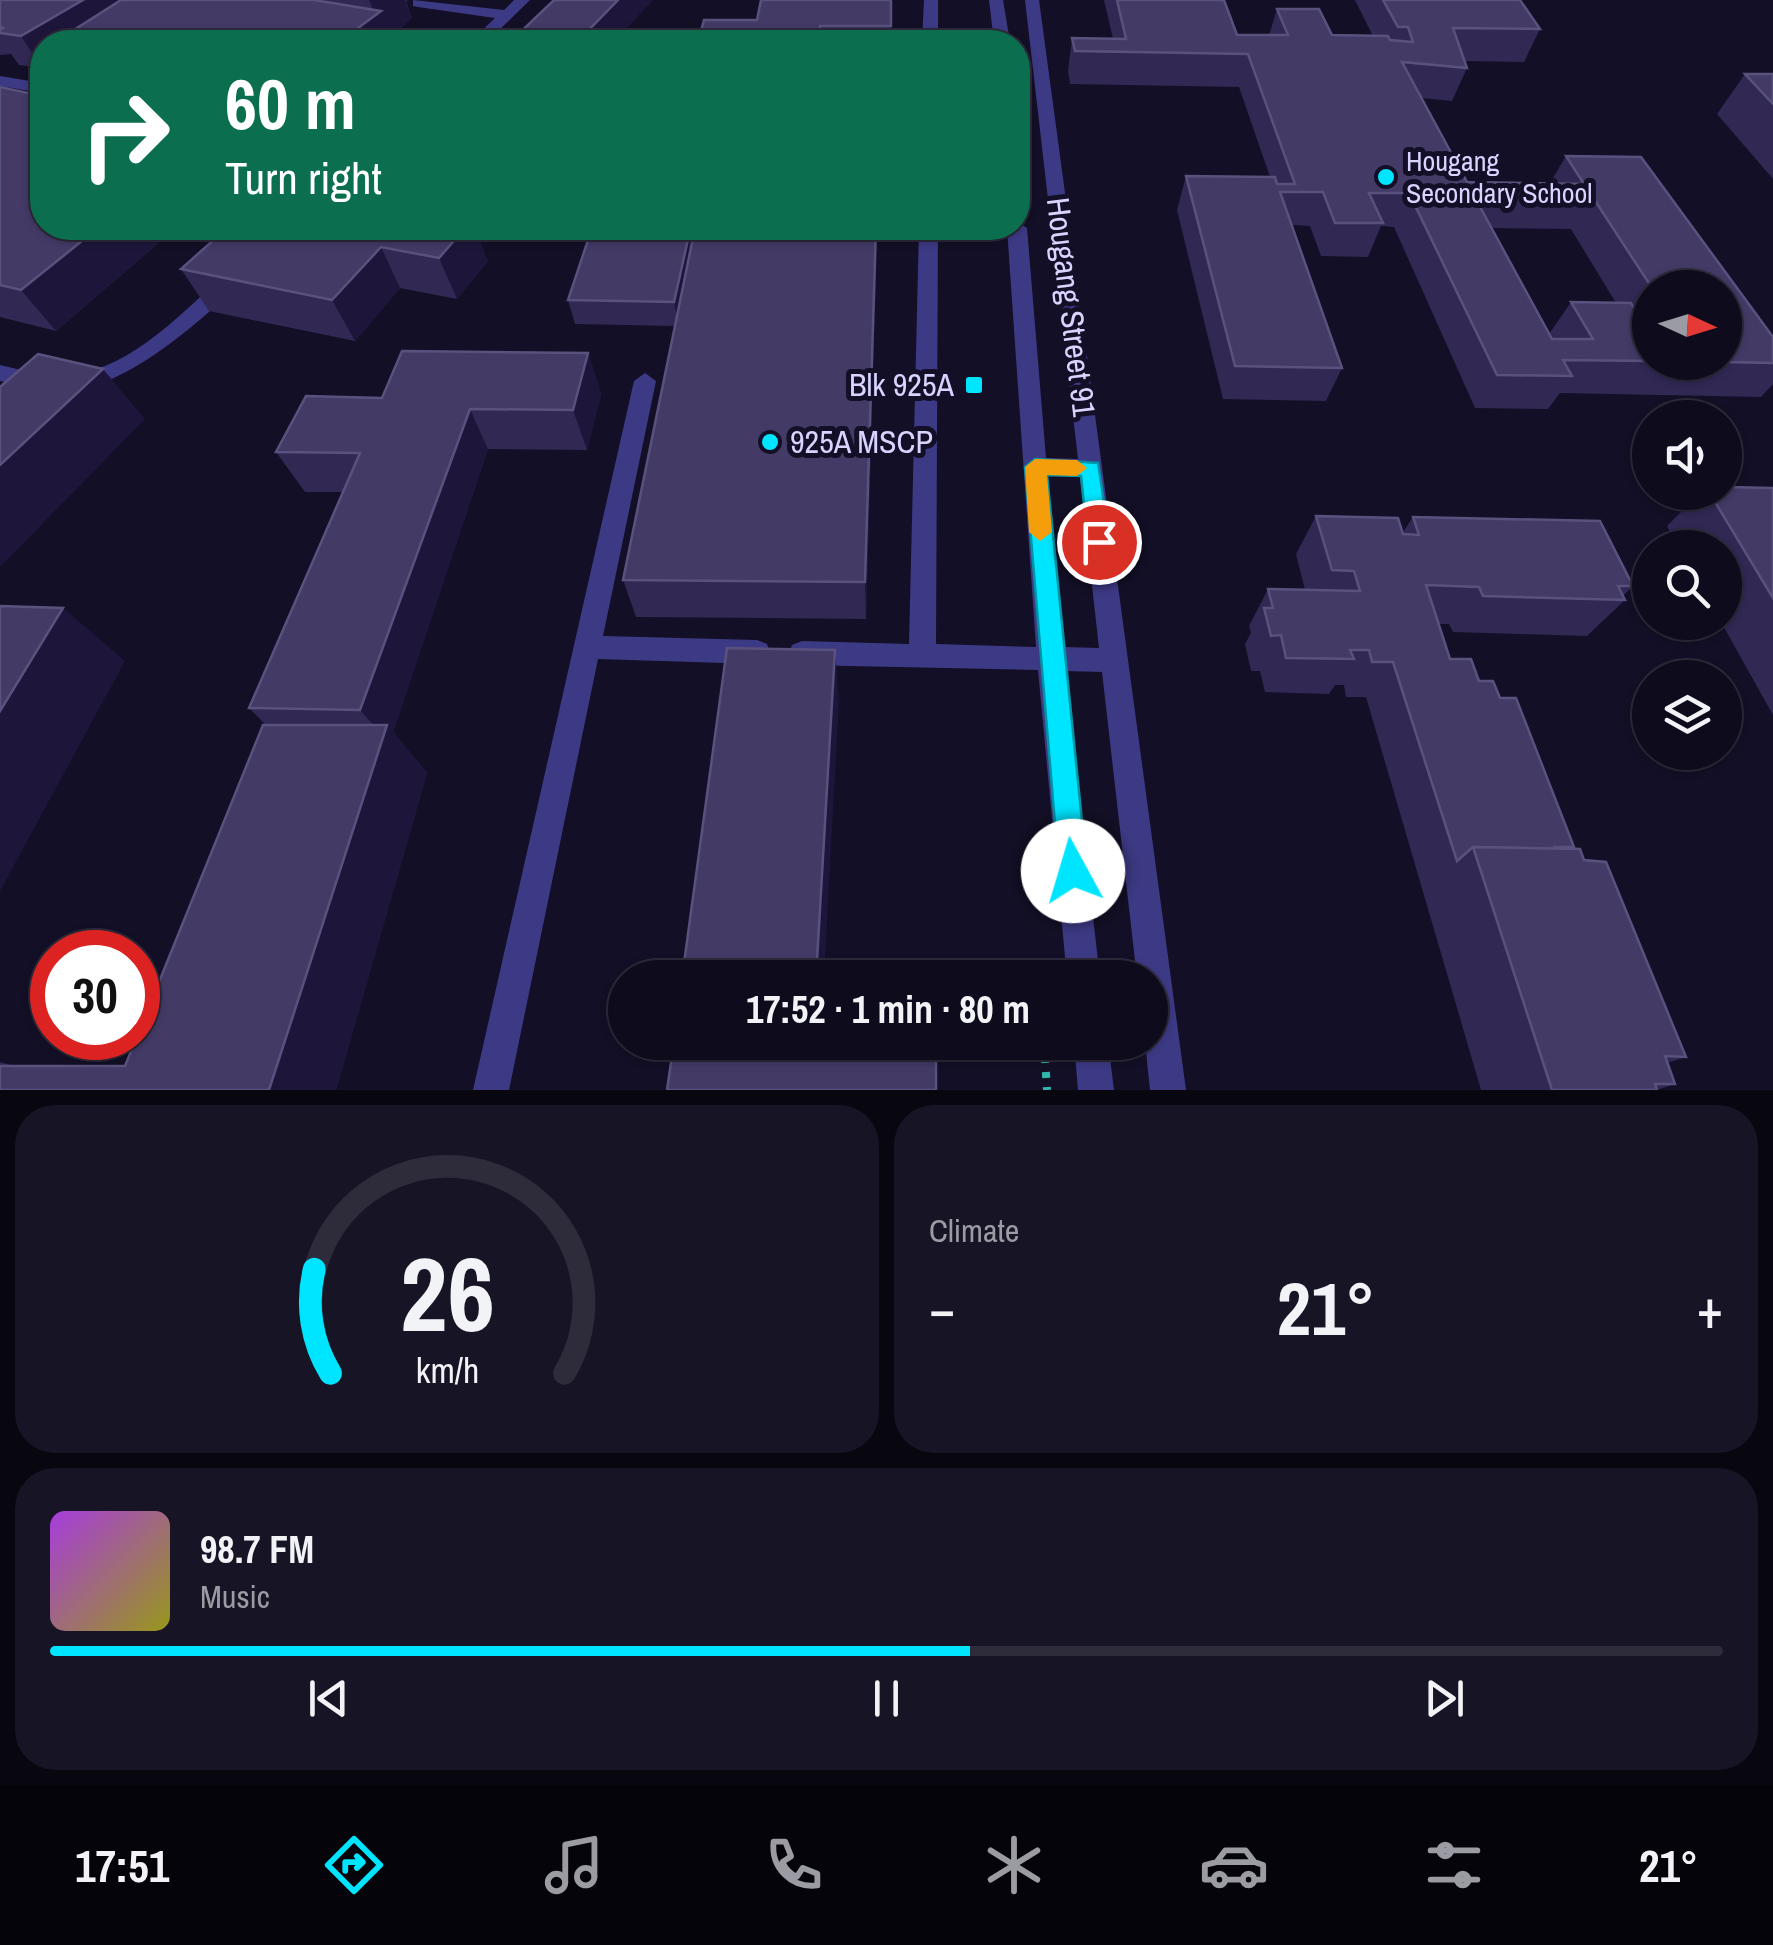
<!DOCTYPE html>
<meta charset="utf-8">
<style>
:root{--surface:#0e0b1c;--page:#171425;--text:#f1f3f6;--muted:#9b9ba3;--line:#2e2b3b;--accent:#00e5ff}
body{margin:0;font-family:"Archivo Narrow",sans-serif;background:var(--page);color:var(--text);height:100vh;display:flex;flex-direction:column;font-size:38px;white-space:nowrap}
*{box-sizing:border-box;margin:0}
p{font-size:32px;color:var(--muted)}
.icon{flex:none;width:55px;height:55px;fill:none;stroke:currentColor;stroke-width:2;stroke-linecap:round;stroke-linejoin:round}
.map{position:relative;height:1090px;overflow:hidden}
.sheet{display:flex;flex-direction:column;gap:15px;padding:15px;background:#08060f;flex:1}
.sheet>*{flex:none}
.hud{position:absolute;left:30px;top:30px;width:1000px;height:210px;border-radius:40px;box-shadow:0 2px 8px #0004,0 0 0 2px var(--line);background:#0b6e4f;color:#fff;overflow:hidden}
.needle{width:65px;rotate:94deg}
.buttons{position:absolute;left:1632px;top:270px;display:grid;gap:20px}
.buttons a{display:grid;place-items:center;width:110px;height:110px;border-radius:50%;background:var(--surface);box-shadow:0 2px 8px #0004,0 0 0 2px var(--line);font-size:50px}
.speed{position:absolute;left:30px;top:930px;display:flex;gap:20px;font-size:50px;font-weight:700;text-align:center}
.speed>*{display:grid;place-content:center;width:130px;height:130px;border-radius:50%;background:var(--surface);box-shadow:0 2px 8px #0004,0 0 0 2px var(--line);line-height:1}
.speed .limit{border:15px solid #d22;background:#fff;color:#111}
.pin{position:absolute;display:grid;place-items:center;width:85px;height:85px;color:#fff;margin:-42px;border:5px solid #fff;border-radius:50%;box-shadow:0 2px 10px #0007}
.me{position:absolute;width:110px;margin:-55px;rotate:354deg;stroke-linejoin:round;filter:drop-shadow(0 0 8px #0008)}
.turn{display:flex;align-items:center;gap:35px;height:210px;padding:0 30px;font-size:45px}
.turn .icon{width:130px;height:130px;stroke-width:2.5}
.turn b{display:block;font-size:70px;line-height:85px}
.big{font-size:75px;font-weight:800;line-height:1.1}
.sheet .card{flex:1;display:flex;flex-direction:column;justify-content:center;gap:15px;min-width:0;padding:0 35px;border-radius:40px;background:var(--page)}
.sheet .dial{align-items:center;gap:0}
.dial svg{height:260px;overflow:visible;fill:none;stroke:var(--line);stroke-width:7;stroke-linecap:round;text-anchor:middle}
.dial text{fill:var(--text);stroke:none}
.song{display:flex;align-items:center;gap:30px}
.cover{width:120px;height:120px;border-radius:15px;background:linear-gradient(135deg,hsl(280 70% 55%),hsl(60 70% 35%))}
.played{height:10px;border-radius:5px;background:linear-gradient(90deg,var(--accent) 55%,var(--line) 55%)}
.keys{display:flex;justify-content:space-around;direction:ltr}
.heat{display:flex;justify-content:space-between;align-items:center;font-size:55px;direction:ltr}
.sheet .tiles{flex:1;display:grid;gap:15px;grid-template-columns:1fr 1fr}
.card:last-child{grid-column:span 2}
.trip{position:absolute;left:608px;top:960px;width:560px;height:100px;border-radius:50px;background:var(--surface);box-shadow:0 2px 8px #0004,0 0 0 2px var(--line);font-weight:800;line-height:100px;text-align:center}
.tabs{display:flex;height:160px;justify-content:space-around;align-items:center;background:#06040b;color:var(--muted)}
.tabs .icon{width:70px;height:70px}
.tabs .on{color:var(--accent)}
.tabs b{font-size:45px;color:var(--text)}
.map>svg:first-child{display:block}
</style>
<div class="map">
<svg width="1773" height="1090" viewBox="0 0 1773 1090">
<rect width="100%" height="100%" fill="#130f26"/>
<g fill="none" stroke-linecap="round" stroke-linejoin="round">
<path stroke="#2fb8b0" stroke-width="8" stroke-dasharray="6 9" stroke-linecap="butt" d="M 1044,1042 L 1047,1090"/>
<g fill="#3d3a85" fill-rule="evenodd">
<path d="M 413,0 L 504,10 L 514,0 L 530,0 L 487,42 L 470,42 L 495,18 L 418,7 L 413,6 Z"/>
<path d="M 924,0 L 938,0 L 938,42 L 922,42 Z"/>
<path d="M 989,0 L 1003,0 L 1010,42 L 994,42 Z"/>
<path d="M 1025,0 L 1039,0 L 1186,1090 L 1150,1090 L 1145,1042 L 1150,1042 L 1150,978 L 1137,978 L 1102,672 L 1065,671 L 1100,978 L 1067,978 L 1038,670 L 802,665 L 792,661 L 789,653 L 792,645 L 802,641 L 909,644 L 919,228 L 938,228 L 936,644 L 1036,647 L 1007,228 L 1018,228 L 1018,222 L 1027,228 L 1046,458 L 1078,459 ZM 1048,476 L 1080,477 L 1099,648 L 1063,647 Z"/>
<path d="M 0,76 L 42,83 L 42,93 L 0,86 Z"/>
<path d="M 269,228 L 290,228 C 248,281 150,375 84,388 C 57,393 27,387 0,381 L 0,365 C 27,372 58,378 86,372 C 151,358 222,273 269,228 Z"/>
<path d="M 645,373 L 656,381 L 603,636 L 757,640 L 767,644 L 770,652 L 767,660 L 757,664 L 598,659 L 509,1090 L 473,1090 L 634,381 Z"/>
<path d="M 1074,1042 L 1108,1042 L 1114,1090 L 1078,1090 Z"/>
</g>
</g>
<g fill="#312854" fill-rule="evenodd">
<path d="M 0,0 L 409,0 L 406,1 L 412,18 L 391,37 L 393,42 L 42,42 L 42,68 L 19,65 L 11,54 L 0,55 Z"/>
<path d="M 891,0 L 891,42 L 698,42 L 757,20 Z"/>
<path d="M 1104,0 L 1224,0 L 1237,35 L 1269,35 L 1277,9 L 1319,9 L 1332,35 L 1373,36 L 1355,0 L 1520,0 L 1540,29 L 1524,62 L 1464,61 L 1467,68 L 1452,101 L 1422,98 L 1467,182 L 1550,183 L 1566,156 L 1641,157 L 1773,337 L 1773,384 L 1761,397 L 1560,393 L 1548,409 L 1475,408 L 1394,227 L 1381,226 L 1368,257 L 1321,256 L 1310,226 L 1292,225 L 1342,368 L 1326,401 L 1223,399 L 1177,210 L 1186,176 L 1270,177 L 1239,87 L 1070,84 L 1068,71 L 1072,38 L 1113,39 ZM 1492,228 L 1571,229 L 1616,303 L 1571,302 L 1549,334 ZM 1650,288 L 1725,288 L 1725,362 L 1650,362 Z"/>
<path d="M 1745,74 L 1773,74 L 1773,179 L 1717,114 Z"/>
<path d="M 0,87 L 42,228 L 176,228 L 56,331 L 0,317 Z"/>
<path d="M 318,228 L 488,261 L 457,299 L 400,288 L 355,341 L 209,311 L 181,269 L 304,241 Z"/>
<path d="M 876,228 L 876,267 L 866,619 L 636,617 L 623,580 L 675,326 L 575,324 L 568,300 L 691,246 Z"/>
<path d="M 588,353 L 601,394 L 587,450 L 488,449 L 393,732 L 427,773 L 336,1090 L 0,1090 L 0,1062 L 14,1066 L 125,1066 L 266,725 L 249,708 L 343,492 L 305,492 L 276,452 L 382,398 Z"/>
<path d="M 1773,488 L 1773,715 L 1721,622 L 1725,622 L 1725,548 L 1679,548 L 1667,526 L 1701,492 L 1725,492 Z"/>
<path d="M 1316,516 L 1403,532 L 1413,517 L 1633,586 L 1623,596 L 1625,600 L 1587,636 L 1453,632 L 1449,624 L 1439,624 L 1450,659 L 1500,698 L 1574,847 L 1571,849 L 1584,860 L 1686,1057 L 1667,1063 L 1675,1084 L 1657,1090 L 1481,1090 L 1366,697 L 1346,697 L 1344,685 L 1335,685 L 1329,694 L 1265,692 L 1260,671 L 1251,671 L 1245,644 L 1251,633 L 1249,626 L 1268,589 L 1305,590 L 1296,554 Z"/>
</g>
<g fill="#1d163a">
<path d="M 61,0 L 144,0 L 85,42 L 42,42 L 42,68 L 21,36 Z"/>
<path d="M 369,0 L 405,0 L 412,18 L 391,37 L 393,42 L 339,42 L 375,15 Z"/>
<path d="M 618,0 L 653,0 L 614,42 L 577,42 Z"/>
<path d="M 98,228 L 176,228 L 56,331 L 21,290 Z"/>
<path d="M 465,228 L 475,228 L 488,261 L 457,299 L 439,258 Z"/>
<path d="M 876,228 L 876,267 L 866,619 L 865,582 Z"/>
<path d="M 689,235 L 694,259 L 679,326 L 674,302 Z"/>
<path d="M 381,247 L 400,288 L 355,341 L 332,300 Z"/>
<path d="M 588,353 L 601,394 L 587,450 L 573,410 Z"/>
<path d="M 103,369 L 145,419 L 0,567 L 0,465 Z"/>
<path d="M 470,409 L 488,449 L 393,732 L 427,773 L 336,1090 L 269,1090 L 384,737 L 360,710 Z"/>
<path d="M 63,608 L 125,661 L 0,891 L 0,711 Z"/>
<path d="M 835,650 L 839,701 L 824,978 L 816,978 Z"/>
</g>
<g fill="#433a66" stroke="#5a527e" stroke-width="2.5">
<path d="M 1,0 L 83,0 L 21,36 L 0,33 L 0,30 L 3,28 L 0,27 L 0,1 Z"/>
<path d="M 121,0 L 314,0 L 381,11 L 339,42 L 55,42 Z"/>
<path d="M 554,0 L 618,0 L 577,42 L 510,42 Z"/>
<path d="M 761,0 L 891,0 L 891,26 L 820,26 L 818,42 L 698,42 L 704,20 L 757,20 Z"/>
<path d="M 1117,0 L 1224,0 L 1237,35 L 1288,35 L 1277,9 L 1319,9 L 1332,35 L 1388,36 L 1390,40 L 1413,42 L 1408,27 L 1398,27 L 1383,0 L 1520,0 L 1540,29 L 1453,28 L 1467,68 L 1402,62 L 1467,182 L 1584,184 L 1566,156 L 1641,157 L 1773,337 L 1773,363 L 1722,362 L 1725,362 L 1725,288 L 1652,288 L 1592,196 L 1473,194 L 1552,339 L 1593,339 L 1571,302 L 1631,303 L 1650,334 L 1650,361 L 1563,360 L 1572,376 L 1497,375 L 1409,193 L 1369,193 L 1383,223 L 1335,223 L 1323,192 L 1280,192 L 1342,368 L 1235,366 L 1186,176 L 1275,177 L 1277,184 L 1295,184 L 1248,54 L 1075,51 L 1072,38 L 1126,39 Z"/>
<path d="M 1745,74 L 1773,74 L 1773,104 Z"/>
<path d="M 0,87 L 42,96 L 42,228 L 98,228 L 21,290 L 0,285 Z"/>
<path d="M 227,228 L 304,241 L 318,228 L 465,228 L 439,258 L 381,247 L 332,300 L 181,269 Z"/>
<path d="M 695,228 L 876,228 L 865,582 L 623,580 Z"/>
<path d="M 590,234 L 689,235 L 674,302 L 568,300 Z"/>
<path d="M 402,351 L 588,353 L 573,410 L 470,409 L 360,710 L 249,708 L 360,453 L 276,452 L 306,396 L 382,398 Z"/>
<path d="M 38,354 L 103,369 L 0,465 L 0,387 Z"/>
<path d="M 1725,487 L 1773,488 L 1773,598 L 1709,492 L 1725,492 Z"/>
<path d="M 1316,516 L 1398,518 L 1403,534 L 1419,535 L 1413,517 L 1600,521 L 1633,586 L 1618,586 L 1625,600 L 1483,596 L 1479,587 L 1426,585 L 1450,659 L 1471,659 L 1479,681 L 1493,681 L 1500,698 L 1516,698 L 1574,847 L 1555,847 L 1556,849 L 1473,847 L 1457,861 L 1393,662 L 1372,662 L 1369,650 L 1350,650 L 1354,659 L 1286,658 L 1281,635 L 1271,636 L 1264,608 L 1273,608 L 1268,589 L 1360,591 L 1354,571 L 1332,570 Z"/>
<path d="M 0,606 L 63,608 L 0,711 Z"/>
<path d="M 727,648 L 835,650 L 816,978 L 682,978 Z"/>
<path d="M 263,725 L 387,725 L 269,1090 L 0,1090 L 0,1066 L 125,1066 Z"/>
<path d="M 1473,847 L 1580,849 L 1584,860 L 1606,862 L 1686,1057 L 1665,1056 L 1675,1084 L 1655,1084 L 1657,1090 L 1552,1090 Z"/>
<path d="M 674,1042 L 936,1043 L 936,1090 L 667,1090 Z"/>
</g>
<path fill="#00e5ff" stroke="#0095a6" stroke-width="2.5" d="M 1035,459 L 1098,463 L 1110,542 L 1099,551 L 1088,542 L 1081,476 L 1047,475 L 1087,871 L 1083,881 L 1073,885 L 1063,881 L 1059,871 L 1025,467 Z"/>
<path fill="#f59e0b" d="M 1035,459 L 1077,460 L 1087,468 L 1077,476 L 1047,475 L 1052,532 L 1040,541 L 1029,532 L 1025,467 Z"/>
<g fill="#00e5ff" stroke="#130f26" stroke-width="4">
<circle cx="1386" cy="177" r="10"/>
<rect x="964" y="375" width="20" height="20" rx="5"/>
<circle cx="770" cy="442" r="10"/>
</g>
<g text-anchor="middle" stroke-width="10" stroke-linejoin="round" paint-order="stroke">
<g font-size="28" fill="#d9d4ff" stroke="#130f26" text-anchor="start">
<text x="1406" y="171">Hougang<tspan x="1406" dy="32">Secondary School</tspan></text>
</g>
<g font-size="32" fill="#d9d4ff" stroke="#130f26">
<text transform="translate(1071 307) rotate(83)" y="11">Hougang Street 91</text>
</g>
<g font-size="32" fill="#d9d4ff" stroke="#130f26" text-anchor="end">
<text x="954" y="396">Blk 925A</text>
<text x="790" y="453" text-anchor="start">925A MSCP</text>
</g>
</g>
</svg>
<div class="buttons">
<a><svg class="needle" viewBox="-14 -14 28 28"><path d="M0-13l5 13h-10z" fill="#e53935"/><path d="M0 13l5-13h-10z" fill="#9b9ba3"/></svg></a>
<a><svg class="icon" aria-label="sound" viewBox="0 0 24 24"><path d="M4 9h4l5-4v14l-5-4H4zM17 9q2 3 0 6"/></svg></a>
<a><svg class="icon" aria-label="search" viewBox="0 0 24 24"><circle cx="10" cy="10" r="6"/><path d="M15 15l6 6"/></svg></a>
<a><svg class="icon" aria-label="layers" viewBox="0 0 24 24"><path d="M12 4l9 5-9 5-9-5zM3 14l9 5 9-5"/></svg></a>
</div>
<div class="speed"><div class="limit">30</div></div>
<div class="pin" style="left:1099px;top:542px;background:#d93025"><svg class="icon" aria-label="arrive" viewBox="0 0 24 24"><path d="M6 21V4h12l-3 4 3 4H6"/></svg></div>
<svg class="me" style="left:1073px;top:871px" viewBox="-20 -20 40 40"><circle r="19" fill="#fff"/><path d="M0-13L10 11 0 6-10 11z" fill="#00e5ff"/></svg>
<div class="trip">17:52 · 1 min · 80 m</div>
<div class="hud">
<div class="turn"><svg class="icon" aria-label="right" viewBox="0 0 24 24"><path d="M7 20v-9h11M14 6l5 5-5 5"/></svg><div><b>60 m</b>Turn right</div></div>
</div>
</div>
<section class="sheet">
<div class="tiles">
<div class="card dial"><svg viewBox="0 0 100 80">
<path d="M14 69A42 42 0 1 1 86 69"/>
<path d="M14 69A42 42 0 0 1 9 37" stroke="#00e5ff"/>
<text x="50" y="56" font-size="32" font-weight="700">26</text>
<text x="50" y="72" font-size="11">km/h</text>
</svg></div>
<div class="card"><p>Climate</p>
<div class="heat"><a>−</a><b class="big">21°</b><a>+</a></div>
</div>
<div class="card">
<div class="song"><i class="cover"></i><div><b>98.7 FM</b><p>Music</p></div></div>
<div class="played"></div>
<div class="keys"><svg class="icon" aria-label="previous" viewBox="0 0 24 24"><path d="M18 5L8 12l10 7zM5 5v14"/></svg><svg class="icon" aria-label="pause" viewBox="0 0 24 24"><path d="M8 5v14M16 5v14"/></svg><svg class="icon" aria-label="next" viewBox="0 0 24 24"><path d="M6 5l10 7-10 7zM19 5v14"/></svg></div>
</div>
</div>
</section>
<nav class="tabs">
<b>17:51</b>
<svg class="icon on" aria-label="directions" viewBox="0 0 24 24"><path d="M12 3l9 9-9 9-9-9zM9 14v-3h6M13 9l2 2-2 2"/></svg>
<svg class="icon" aria-label="music" viewBox="0 0 24 24"><path d="M9 18V5l10-2v13"/><circle cx="6" cy="18" r="3"/><circle cx="16" cy="16" r="3"/></svg>
<svg class="icon" aria-label="phone" viewBox="0 0 24 24"><path d="M5 4h4l2 5-3 2q2 4 5 5l2-3 5 2v4C11 20 4 13 5 4z"/></svg>
<svg class="icon" aria-label="climate" viewBox="0 0 24 24"><path d="M12 3v18M4 7l16 10M4 17L20 7"/></svg>
<svg class="icon" aria-label="car" viewBox="0 0 24 24"><path d="M5 17H2v-5l4-1 3-4h7l3 4 3 1v5h-3M9 17h6M6 11h13"/><circle cx="7" cy="17" r="2"/><circle cx="17" cy="17" r="2"/></svg>
<svg class="icon" aria-label="filters" viewBox="0 0 24 24"><path d="M4 7h16M4 17h16"/><circle cx="9" cy="7" r="2"/><circle cx="15" cy="17" r="2"/></svg>
<b>21°</b>
</nav>
